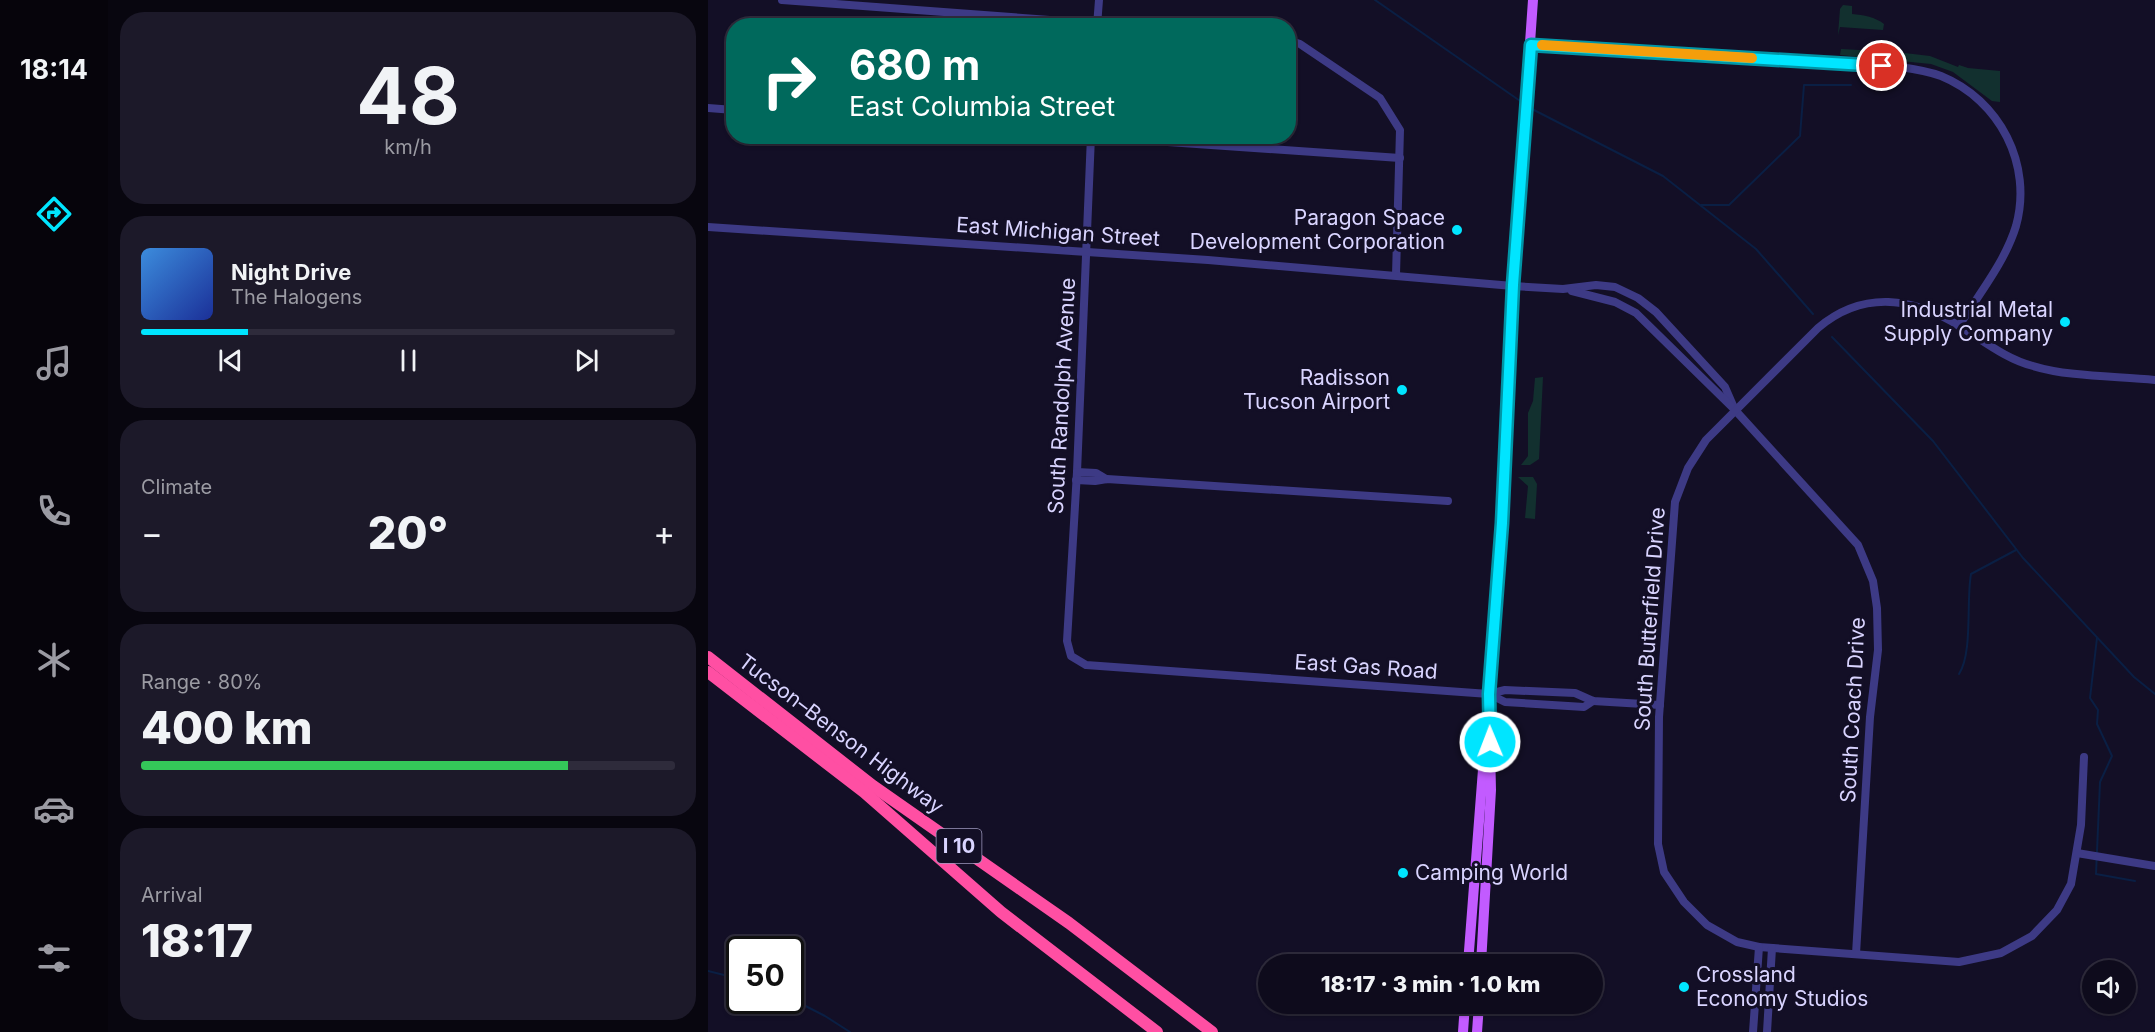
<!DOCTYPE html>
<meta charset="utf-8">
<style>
:root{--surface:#0e0b1c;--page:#1c1929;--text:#f1f3f6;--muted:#9b9ba3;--line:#2e2b3b;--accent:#00e5ff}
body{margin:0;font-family:Inter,sans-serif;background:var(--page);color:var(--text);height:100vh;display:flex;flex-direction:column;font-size:22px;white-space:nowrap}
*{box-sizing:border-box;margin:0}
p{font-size:20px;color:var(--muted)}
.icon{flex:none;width:33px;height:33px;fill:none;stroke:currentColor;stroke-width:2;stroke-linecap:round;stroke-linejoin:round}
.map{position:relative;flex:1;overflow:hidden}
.drawer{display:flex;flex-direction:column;gap:12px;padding:12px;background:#08060f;width:600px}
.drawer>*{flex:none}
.hud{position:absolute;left:18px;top:18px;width:570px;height:126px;border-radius:24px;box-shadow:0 2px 4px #0004,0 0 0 2px var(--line);background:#00695c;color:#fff;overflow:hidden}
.tools{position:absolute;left:1374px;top:960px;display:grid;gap:12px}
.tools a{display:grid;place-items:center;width:54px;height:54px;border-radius:50%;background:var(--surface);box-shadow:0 2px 4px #0004,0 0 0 2px var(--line);font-size:30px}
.speed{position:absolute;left:18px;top:936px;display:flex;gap:12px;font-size:30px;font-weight:700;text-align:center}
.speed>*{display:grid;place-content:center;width:78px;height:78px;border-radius:50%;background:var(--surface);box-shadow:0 2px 4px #0004,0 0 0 2px var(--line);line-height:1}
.speed .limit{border:3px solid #111;border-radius:9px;background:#fff;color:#111}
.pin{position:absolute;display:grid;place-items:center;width:51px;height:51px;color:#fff;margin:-26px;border:3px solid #fff;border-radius:50%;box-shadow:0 2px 6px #0007}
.me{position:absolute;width:66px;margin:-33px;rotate:359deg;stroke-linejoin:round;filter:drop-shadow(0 0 4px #0008)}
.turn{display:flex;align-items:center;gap:21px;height:126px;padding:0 24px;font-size:27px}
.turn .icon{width:78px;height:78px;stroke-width:2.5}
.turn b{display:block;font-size:42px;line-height:51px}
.big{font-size:45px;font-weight:800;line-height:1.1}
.drawer .tile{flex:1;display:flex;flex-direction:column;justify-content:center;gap:9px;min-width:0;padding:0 21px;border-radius:24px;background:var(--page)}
.drawer .dial{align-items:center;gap:0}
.dial b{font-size:78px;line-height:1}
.song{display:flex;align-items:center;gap:18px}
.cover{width:72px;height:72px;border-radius:9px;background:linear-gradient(135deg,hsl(210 70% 55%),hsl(230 70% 35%))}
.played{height:6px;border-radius:3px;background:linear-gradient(90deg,var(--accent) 20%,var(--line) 20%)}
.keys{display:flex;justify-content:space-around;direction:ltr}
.heat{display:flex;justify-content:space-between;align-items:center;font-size:33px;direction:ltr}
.charge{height:9px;border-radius:4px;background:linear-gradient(90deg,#34c759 80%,var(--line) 0)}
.trip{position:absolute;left:550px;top:954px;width:345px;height:60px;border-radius:30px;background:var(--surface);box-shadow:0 2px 4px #0004,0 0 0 2px var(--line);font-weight:800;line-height:60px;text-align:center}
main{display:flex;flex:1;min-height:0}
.tabs{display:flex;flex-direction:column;width:108px;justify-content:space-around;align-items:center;background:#06040b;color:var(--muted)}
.tabs .icon{width:42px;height:42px}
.tabs .on{color:var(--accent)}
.tabs b{font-size:27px;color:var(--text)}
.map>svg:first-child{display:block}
</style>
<main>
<nav class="tabs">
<b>18:14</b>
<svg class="icon on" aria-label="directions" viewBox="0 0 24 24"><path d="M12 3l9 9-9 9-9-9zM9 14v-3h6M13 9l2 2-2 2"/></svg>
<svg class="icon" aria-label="music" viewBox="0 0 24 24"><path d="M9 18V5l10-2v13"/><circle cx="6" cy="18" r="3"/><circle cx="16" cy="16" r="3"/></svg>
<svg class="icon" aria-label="phone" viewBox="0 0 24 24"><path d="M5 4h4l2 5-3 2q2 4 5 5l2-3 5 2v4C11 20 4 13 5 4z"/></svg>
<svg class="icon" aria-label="climate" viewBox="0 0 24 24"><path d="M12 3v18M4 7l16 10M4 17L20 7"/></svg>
<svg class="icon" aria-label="car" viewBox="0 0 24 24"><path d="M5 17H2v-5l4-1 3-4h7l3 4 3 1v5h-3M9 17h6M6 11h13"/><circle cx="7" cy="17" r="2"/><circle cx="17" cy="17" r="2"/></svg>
<svg class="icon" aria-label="filters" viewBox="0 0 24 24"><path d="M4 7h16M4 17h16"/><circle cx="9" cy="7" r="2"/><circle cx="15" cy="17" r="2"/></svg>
</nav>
<section class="drawer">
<div class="tile dial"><b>48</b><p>km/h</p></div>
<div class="tile">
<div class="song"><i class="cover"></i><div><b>Night Drive</b><p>The Halogens</p></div></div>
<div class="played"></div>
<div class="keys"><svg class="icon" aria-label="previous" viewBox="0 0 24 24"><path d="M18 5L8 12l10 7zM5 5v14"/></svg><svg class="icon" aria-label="pause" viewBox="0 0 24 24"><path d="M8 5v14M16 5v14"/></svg><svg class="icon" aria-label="next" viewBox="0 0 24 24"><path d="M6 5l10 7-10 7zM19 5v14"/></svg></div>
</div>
<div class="tile"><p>Climate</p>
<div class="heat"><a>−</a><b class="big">20°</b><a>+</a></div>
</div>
<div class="tile"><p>Range · 80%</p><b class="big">400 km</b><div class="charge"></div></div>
<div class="tile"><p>Arrival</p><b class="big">18:17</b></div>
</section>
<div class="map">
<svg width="1447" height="1032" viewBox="0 0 1447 1032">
<rect width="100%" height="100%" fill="#130f26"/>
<g fill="#12302f">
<path d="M 1135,5 L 1144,6 L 1144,14 C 1156,15 1167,17 1176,24 L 1175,30 L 1132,27 L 1130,35 L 1132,9 Z"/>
<path d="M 1133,49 L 1188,52 L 1222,56 L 1250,67 L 1251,65 L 1260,68 L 1292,71 L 1292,102 L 1284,101 L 1245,72 L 1223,64 L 1132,55 Z"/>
<path d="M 835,377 L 831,459 L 822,465 L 813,465 L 820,456 L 820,413 L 825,401 L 827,378 Z"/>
<path d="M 810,477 L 825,477 L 829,484 L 827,519 L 817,518 L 820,486 Z"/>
</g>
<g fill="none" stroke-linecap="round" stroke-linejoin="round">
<g stroke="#0a1f44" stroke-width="2">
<path d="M 667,0 L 815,103"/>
<path d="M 822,108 L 955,176 L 1048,249 L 1105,314"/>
<path d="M 993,205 L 1021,205 L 1092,136 L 1096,85 L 1143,85"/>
<path d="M 1124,337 L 1225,441 L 1315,558 L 1426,677 L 1447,694"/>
<path d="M 1389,638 L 1382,698 L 1390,710 L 1389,724 L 1404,756 L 1392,782 L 1388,874 L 1427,881"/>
<path d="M 1251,674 C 1265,652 1258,601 1263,574 L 1308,550"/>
<path d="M 0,971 L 32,979"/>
<path d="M 82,998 L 117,1016 L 142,1032"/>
</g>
<g stroke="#3d3a85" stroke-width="8">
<path d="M 74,0 L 423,26"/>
<path d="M 389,26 L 391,0"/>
<path d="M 580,40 L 592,44 L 672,98 L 692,130 L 688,275"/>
<path d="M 823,45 L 1192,67 C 1206,69 1220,71 1233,76 C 1292,100 1325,165 1308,226 C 1297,262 1271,294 1251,326"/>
<path d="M 0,108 L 26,110"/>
<path d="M 373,136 L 692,158"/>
<path d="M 383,136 L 369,472 L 359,641 L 363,656 L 378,665 L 781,694 L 797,690 L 867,693 L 885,701 L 952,705"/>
<path d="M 0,227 L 500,260 L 805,286 L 855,289 L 888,285 L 907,287 L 930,298 L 948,312 L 1017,387 L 1027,410"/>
<path d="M 864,291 L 907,302 L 928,313 L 1027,410 L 1150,545 L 1165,581 L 1169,608 L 1170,650 L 1162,717 L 1148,954"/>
<path d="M 369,472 L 388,473 L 398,479"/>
<path d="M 368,480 L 387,481 L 399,479 L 740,501"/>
<path d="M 781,694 L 797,702 L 876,707 L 885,701"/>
<path d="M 1376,757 L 1373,825 L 1363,884 L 1349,910 L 1324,936 L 1293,953 L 1251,962 L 1051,947 L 1029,942 L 999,925 L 976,902 L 956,872 L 950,844 L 951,717 L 967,502 L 980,468 L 998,440 L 1110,328 C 1155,290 1205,297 1253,327 C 1276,341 1298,359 1325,366 C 1361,377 1409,376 1447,380"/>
<path d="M 1369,853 L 1447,866"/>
<path d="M 1045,1032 L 1051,947"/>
<path d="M 1059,1032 L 1064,948"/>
</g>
<g stroke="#c25bff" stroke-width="10">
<path d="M 760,964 L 794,523 L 805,286 L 825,0"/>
<path d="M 773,964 L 783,790 L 782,748"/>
<path d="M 755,1032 L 757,1004"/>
<path d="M 769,1032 L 771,1004"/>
</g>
<g stroke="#ff4fa3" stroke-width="12">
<path d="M 0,657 L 165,786 L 361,923 L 504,1032"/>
<path d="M 0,672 L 156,792 L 293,912 L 449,1032"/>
</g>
</g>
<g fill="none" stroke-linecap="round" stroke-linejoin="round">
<defs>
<path id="route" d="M 782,742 L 781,694 L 794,523 L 805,285 L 823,45 L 1174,66"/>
</defs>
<use href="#route" stroke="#0095a6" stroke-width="15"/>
<use href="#route" stroke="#00e5ff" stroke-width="10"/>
<path stroke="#f59e0b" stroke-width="10" d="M 834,45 L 1044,58"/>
</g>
<g fill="#00e5ff" stroke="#130f26" stroke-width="2">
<circle cx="749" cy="230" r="6"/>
<circle cx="1357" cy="322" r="6"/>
<circle cx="694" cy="390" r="6"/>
<circle cx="695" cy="873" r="6"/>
<circle cx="976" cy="987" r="6"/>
</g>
<g text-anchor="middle" stroke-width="6" stroke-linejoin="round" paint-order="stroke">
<rect fill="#130f26" stroke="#9e99be" stroke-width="1.5" x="228.5" y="829" width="45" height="34" rx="4.5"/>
<g font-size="20" font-weight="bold" fill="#d9d4ff">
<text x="251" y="853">I 10</text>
</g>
<g font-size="21" fill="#d9d4ff" stroke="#130f26" text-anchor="end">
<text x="737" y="225">Paragon Space<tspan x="737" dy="24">Development Corporation</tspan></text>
<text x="1345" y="317">Industrial Metal<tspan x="1345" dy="24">Supply Company</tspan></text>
<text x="682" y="385">Radisson<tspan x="682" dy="24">Tucson Airport</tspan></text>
<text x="707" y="880" text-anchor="start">Camping World</text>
<text x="988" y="982" text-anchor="start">Crossland<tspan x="988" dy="24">Economy Studios</tspan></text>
</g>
<g font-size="21" fill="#d9d4ff" stroke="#130f26">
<text transform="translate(350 232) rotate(4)" y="7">East Michigan Street</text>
<text transform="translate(354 396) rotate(-87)" y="7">South Randolph Avenue</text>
<text transform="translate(942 619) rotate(-86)" y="7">South Butterfield Drive</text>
<text transform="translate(658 667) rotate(4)" y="7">East Gas Road</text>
<text transform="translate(1145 710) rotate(-87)" y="7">South Coach Drive</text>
<text transform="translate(133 734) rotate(37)" y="7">Tucson–Benson Highway</text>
</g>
</g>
</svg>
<div class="tools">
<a><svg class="icon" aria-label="sound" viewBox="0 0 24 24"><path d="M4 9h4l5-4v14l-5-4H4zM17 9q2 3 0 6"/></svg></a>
</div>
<div class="speed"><div class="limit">50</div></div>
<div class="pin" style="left:1174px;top:66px;background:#d93025"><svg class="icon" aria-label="arrive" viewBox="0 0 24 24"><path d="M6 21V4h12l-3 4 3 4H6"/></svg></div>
<svg class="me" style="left:782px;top:742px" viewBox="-20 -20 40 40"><circle r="17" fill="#00e5ff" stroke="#fff" stroke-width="3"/><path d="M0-11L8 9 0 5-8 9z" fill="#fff"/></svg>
<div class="trip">18:17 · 3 min · 1.0 km</div>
<div class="hud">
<div class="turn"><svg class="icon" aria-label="right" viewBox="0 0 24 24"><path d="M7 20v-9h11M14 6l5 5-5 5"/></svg><div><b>680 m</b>East Columbia Street</div></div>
</div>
</div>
</main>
